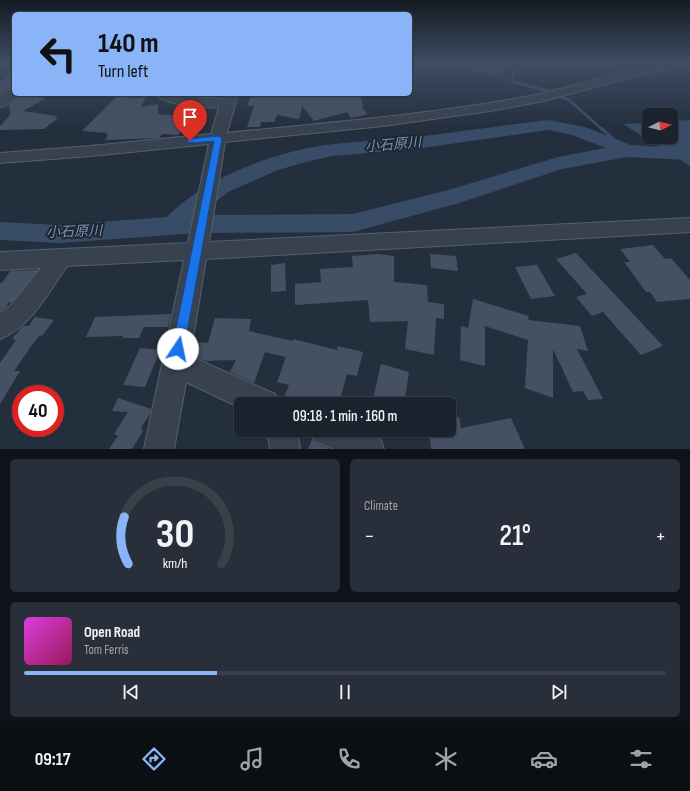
<!DOCTYPE html>
<meta charset="utf-8">
<style>
:root{--surface:#1b232e;--page:#282f3a;--text:#f1f3f6;--muted:#a0a4aa;--line:#39404a;--accent:#8ab4f8}
body{margin:0;font-family:"Sofia Sans Condensed","Noto Sans JP",sans-serif;background:var(--page);color:var(--text);height:100vh;display:flex;flex-direction:column;font-size:15px;white-space:nowrap}
*{box-sizing:border-box;margin:0}
p{font-size:13px;color:var(--muted)}
.icon{flex:none;width:22px;height:22px;fill:none;stroke:currentColor;stroke-width:2;stroke-linecap:round;stroke-linejoin:round}
.map{position:relative;height:449px;overflow:hidden}
.details{display:flex;flex-direction:column;gap:10px;padding:10px;background:#0f1319;flex:1}
.details>*{flex:none}
.hud{position:absolute;left:12px;top:12px;width:400px;height:84px;border-radius:6px;box-shadow:0 1px 3px #0004,0 0 0 1px var(--line);background:#8ab4f8;color:#111;overflow:hidden}
.needle{width:26px;rotate:84deg}
.controls{position:absolute;left:642px;top:108px;display:grid;gap:8px}
.controls a{display:grid;place-items:center;width:36px;height:36px;border-radius:6px;background:var(--surface);box-shadow:0 1px 3px #0004,0 0 0 1px var(--line);font-size:20px}
.speed{position:absolute;left:12px;top:385px;display:flex;gap:8px;font-size:20px;font-weight:700;text-align:center}
.speed>*{display:grid;place-content:center;width:52px;height:52px;border-radius:50%;background:var(--surface);box-shadow:0 1px 3px #0004,0 0 0 1px var(--line);line-height:1}
.speed .limit{border:6px solid #d22;background:#fff;color:#111}
.pin{position:absolute;display:grid;place-items:center;width:34px;height:34px;color:#fff;margin:-41px -17px;border-radius:50% 50% 50% 0;rotate:-45deg;box-shadow:0 0 4px #0007}
.pin .icon{rotate:45deg}
.me{position:absolute;width:44px;margin:-22px;rotate:11deg;stroke-linejoin:round;filter:drop-shadow(0 0 3px #0008)}
.turn{display:flex;align-items:center;gap:14px;height:84px;padding:0 20px;font-size:18px}
.turn .icon{width:52px;height:52px;stroke-width:2.5}
.turn b{display:block;font-size:28px;line-height:34px}
.big{font-size:30px;font-weight:600;line-height:1.1}
.details .tile{flex:1;display:flex;flex-direction:column;justify-content:center;gap:6px;min-width:0;padding:0 14px;border-radius:6px;background:var(--page)}
.details .dial{align-items:center;gap:0}
.dial svg{height:104px;overflow:visible;fill:none;stroke:var(--line);stroke-width:7;stroke-linecap:round;text-anchor:middle}
.dial text{fill:var(--text);stroke:none}
.song{display:flex;align-items:center;gap:12px}
.cover{width:48px;height:48px;border-radius:6px;background:linear-gradient(135deg,hsl(300 70% 55%),hsl(330 70% 35%))}
.played{height:4px;border-radius:2px;background:linear-gradient(90deg,var(--accent) 30%,var(--line) 30%)}
.keys{display:flex;justify-content:space-around;direction:ltr}
.heat{display:flex;justify-content:space-between;align-items:center;font-size:22px;direction:ltr}
.details .tiles{flex:1;display:grid;gap:10px;grid-template-columns:1fr 1fr}
.tile:last-child{grid-column:span 2}
.trip{position:absolute;left:234px;top:397px;width:222px;height:40px;border-radius:6px;background:var(--surface);box-shadow:0 1px 3px #0004,0 0 0 1px var(--line);font-weight:600;line-height:40px;text-align:center}
.tabs{display:flex;height:64px;justify-content:space-around;align-items:center;background:#0b0e12;color:var(--muted)}
.tabs .icon{width:28px;height:28px}
.tabs .active{color:var(--accent)}
.tabs b{font-size:18px;color:var(--text)}
.map>svg:first-child{display:block}
</style>
<div class="map">
<svg width="690" height="449" viewBox="0 0 690 449">
<rect width="100%" height="100%" fill="#242f3e"/>
<path fill="#394c67" d="M 690,120 L 690,166 L 623,124 L 649,123 L 649,137 L 671,137 L 671,121 Z"/>
<g fill="none" stroke-linecap="round" stroke-linejoin="round">
<path stroke="#394c67" stroke-width="3" d="M 516,63 L 512,80 L 514,82 L 545,90 L 569,100 L 603,130"/>
<path stroke="#394c67" stroke-width="3.5" d="M 602,129 L 627,151"/>
<path fill="#394c67" fill-rule="evenodd" d="M 548,120 L 585,127 L 631,145 L 690,148 L 690,160 L 627,157 L 562,169 L 459,203 L 353,232 L 197,233 L 60,243 L 0,240 L 0,222 L 60,225 L 167,217 C 206,177 278,150 334,144 C 361,141 388,140 415,137 C 460,132 504,125 548,120 ZM 548,130 L 572,135 L 606,148 L 558,157 L 448,190 L 353,214 L 198,215 L 230,191 L 278,170 L 306,162 L 332,156 L 414,149 Z"/>
</g>
<g fill="#455162">
<path d="M 471,63 L 508,63 L 501,74 L 494,73 L 492,75 L 471,70 Z"/>
<path d="M 14,69 L 14,88 L 8,89 L 0,94 L 0,82 Z"/>
<path d="M 119,94 L 132,94 L 131,98 L 146,97 L 141,107 L 158,104 L 158,114 L 192,117 L 178,135 L 162,134 L 159,138 L 105,140 L 108,135 L 106,135 L 108,133 L 82,131 Z"/>
<path d="M 287,94 L 361,94 L 363,109 L 368,114 L 351,118 L 347,112 L 314,121 L 302,106 L 299,119 L 277,115 L 274,122 L 261,122 L 260,127 L 247,127 L 254,106 L 247,106 L 251,95 L 286,96 Z"/>
<path d="M 21,95 L 46,98 L 23,111 L 57,116 L 55,118 L 58,118 L 44,129 L 0,130 L 0,126 L 10,115 L 9,105 Z"/>
<path d="M 653,245 L 665,259 L 671,258 L 690,280 L 690,299 L 657,302 L 650,292 L 646,292 L 624,262 L 630,262 L 620,249 Z"/>
<path d="M 576,253 L 663,346 L 641,355 L 603,312 L 592,316 L 576,297 L 587,294 L 556,259 Z"/>
<path d="M 378,254 L 394,256 L 394,282 L 427,285 L 428,302 L 444,304 L 444,319 L 436,318 L 434,355 L 405,349 L 408,321 L 370,322 L 368,300 L 295,305 L 295,284 L 321,282 L 320,269 L 353,267 L 352,256 Z"/>
<path d="M 430,254 L 456,256 L 458,271 L 431,268 Z"/>
<path d="M 285,263 L 286,291 L 271,292 L 271,265 Z"/>
<path d="M 537,265 L 555,296 L 531,299 L 515,267 Z"/>
<path d="M 38,270 L 12,302 L 9,302 L 6,307 L 0,311 L 0,283 L 3,282 L 10,271 Z"/>
<path d="M 473,299 L 529,316 L 528,320 L 580,326 L 588,351 L 577,349 L 603,399 L 588,400 L 583,391 L 573,392 L 553,349 L 553,398 L 525,388 L 528,340 L 485,326 L 485,366 L 460,360 L 461,326 L 468,328 Z"/>
<path d="M 171,314 L 168,327 L 144,327 L 139,338 L 123,338 L 123,336 L 86,337 L 95,317 Z"/>
<path d="M 35,317 L 54,320 L 42,336 L 40,335 L 34,342 L 14,371 L 20,371 L 0,404 L 0,363 L 16,340 L 12,339 L 21,328 L 24,326 L 29,326 Z"/>
<path d="M 215,318 L 251,319 L 249,331 L 293,341 L 293,339 L 337,350 L 338,346 L 363,352 L 357,376 L 347,374 L 339,404 L 281,404 L 289,385 L 277,382 L 286,357 L 265,352 L 254,383 L 230,372 L 236,360 L 205,361 L 192,355 L 194,342 L 208,343 Z"/>
<path d="M 140,348 L 160,350 L 145,387 L 123,385 Z"/>
<path d="M 381,364 L 409,372 L 404,404 L 372,404 Z"/>
<path d="M 118,398 L 151,409 L 150,414 L 141,428 L 143,431 L 132,449 L 109,449 L 118,436 L 114,434 L 128,412 L 112,411 Z"/>
<path d="M 449,417 L 459,417 L 461,428 L 511,418 L 525,449 L 431,449 L 429,430 L 449,430 Z"/>
<path d="M 312,440 L 313,442 L 330,449 L 308,449 Z"/>
</g>
<g fill="none" stroke-linecap="round" stroke-linejoin="round">
<defs>
<g id="minor">
<path d="M 656,63 L 686,63 L 684,66 L 643,74 L 544,101 L 490,111 L 383,126 L 225,142 L 209,242 L 690,218 L 690,232 L 206,259 L 190,356 L 275,394 L 279,404 L 241,404 L 241,408 L 186,382 L 174,449 L 144,449 L 184,260 L 67,266 C 48,293 32,326 0,339 L 0,313 L 10,306 L 41,268 L 0,270 L 0,252 L 188,243 L 209,144 L 91,156 L 0,163 L 0,153 L 91,146 L 211,134 L 219,108 C 203,106 165,107 156,94 L 175,94 L 180,96 L 222,99 L 224,94 L 238,94 L 227,133 C 326,123 426,115 524,97 C 569,89 612,73 656,63 Z"/>
<path d="M 14,89 L 14,94 L 20,94 L 19,96 L 5,106 L 0,107 L 0,96 L 9,90 Z"/>
<path d="M 267,430 L 297,430 L 300,449 L 270,449 Z"/>
<path d="M 310,430 L 361,430 L 380,438 L 384,449 L 334,449 L 314,441 Z"/>
</g>
</defs>
<use href="#minor" stroke="#565f6c" stroke-width="2"/>
<use href="#minor" fill="#38414e" fill-rule="evenodd"/>
</g>
<linearGradient id="sky" x2="0" y2="1"><stop stop-color="#141a22"/><stop offset="0.5" stop-color="#3f4d63"/><stop offset="1" stop-color="#3f4d63" stop-opacity="0"/></linearGradient>
<rect width="690" height="126" fill="url(#sky)"/>
<path fill="#1a73e8" stroke="#114b97" d="M 218,136 L 222,138 L 184,349 L 182,353 L 178,355 L 174,353 L 172,349 L 214,141 L 190,143 L 186,141 L 190,139 Z"/>
<g text-anchor="middle" stroke-width="4" stroke-linejoin="round" paint-order="stroke">
<g font-size="14" font-style="italic" fill="#7c92b1" stroke="#1d2633">
<text transform="translate(393 144) rotate(-5)" y="5">小石原川</text>
<text transform="translate(74 231) rotate(-2)" y="5">小石原川</text>
</g>
</g>
</svg>
<div class="controls">
<a><svg class="needle" viewBox="-14 -14 28 28"><path d="M0-13l5 13h-10z" fill="#e53935"/><path d="M0 13l5-13h-10z" fill="#a0a4aa"/></svg></a>
</div>
<div class="speed"><div class="limit">40</div></div>
<div class="pin" style="left:190px;top:141px;background:#d93025"><svg class="icon" aria-label="arrive" viewBox="0 0 24 24"><path d="M6 21V4h12l-3 4 3 4H6"/></svg></div>
<svg class="me" style="left:178px;top:349px" viewBox="-20 -20 40 40"><circle r="19" fill="#fff"/><path d="M0-13L10 11 0 6-10 11z" fill="#1a73e8"/></svg>
<div class="trip">09:18 · 1 min · 160 m</div>
<div class="hud">
<div class="turn"><svg class="icon" aria-label="left" viewBox="0 0 24 24"><path d="M17 20v-9H6M10 6l-5 5 5 5"/></svg><div><b>140 m</b>Turn left</div></div>
</div>
</div>
<section class="details">
<div class="tiles">
<div class="tile dial"><svg viewBox="0 0 100 80">
<path d="M14 69A42 42 0 1 1 86 69"/>
<path d="M14 69A42 42 0 0 1 11 33" stroke="#8ab4f8"/>
<text x="50" y="56" font-size="32" font-weight="700">30</text>
<text x="50" y="72" font-size="11">km/h</text>
</svg></div>
<div class="tile"><p>Climate</p>
<div class="heat"><a>−</a><b class="big">21°</b><a>+</a></div>
</div>
<div class="tile">
<div class="song"><i class="cover"></i><div><b>Open Road</b><p>Tom Ferris</p></div></div>
<div class="played"></div>
<div class="keys"><svg class="icon" aria-label="previous" viewBox="0 0 24 24"><path d="M18 5L8 12l10 7zM5 5v14"/></svg><svg class="icon" aria-label="pause" viewBox="0 0 24 24"><path d="M8 5v14M16 5v14"/></svg><svg class="icon" aria-label="next" viewBox="0 0 24 24"><path d="M6 5l10 7-10 7zM19 5v14"/></svg></div>
</div>
</div>
</section>
<nav class="tabs">
<b>09:17</b>
<svg class="icon active" aria-label="directions" viewBox="0 0 24 24"><path d="M12 3l9 9-9 9-9-9zM9 14v-3h6M13 9l2 2-2 2"/></svg>
<svg class="icon" aria-label="music" viewBox="0 0 24 24"><path d="M9 18V5l10-2v13"/><circle cx="6" cy="18" r="3"/><circle cx="16" cy="16" r="3"/></svg>
<svg class="icon" aria-label="phone" viewBox="0 0 24 24"><path d="M5 4h4l2 5-3 2q2 4 5 5l2-3 5 2v4C11 20 4 13 5 4z"/></svg>
<svg class="icon" aria-label="climate" viewBox="0 0 24 24"><path d="M12 3v18M4 7l16 10M4 17L20 7"/></svg>
<svg class="icon" aria-label="car" viewBox="0 0 24 24"><path d="M5 17H2v-5l4-1 3-4h7l3 4 3 1v5h-3M9 17h6M6 11h13"/><circle cx="7" cy="17" r="2"/><circle cx="17" cy="17" r="2"/></svg>
<svg class="icon" aria-label="filters" viewBox="0 0 24 24"><path d="M4 7h16M4 17h16"/><circle cx="9" cy="7" r="2"/><circle cx="15" cy="17" r="2"/></svg>
</nav>
